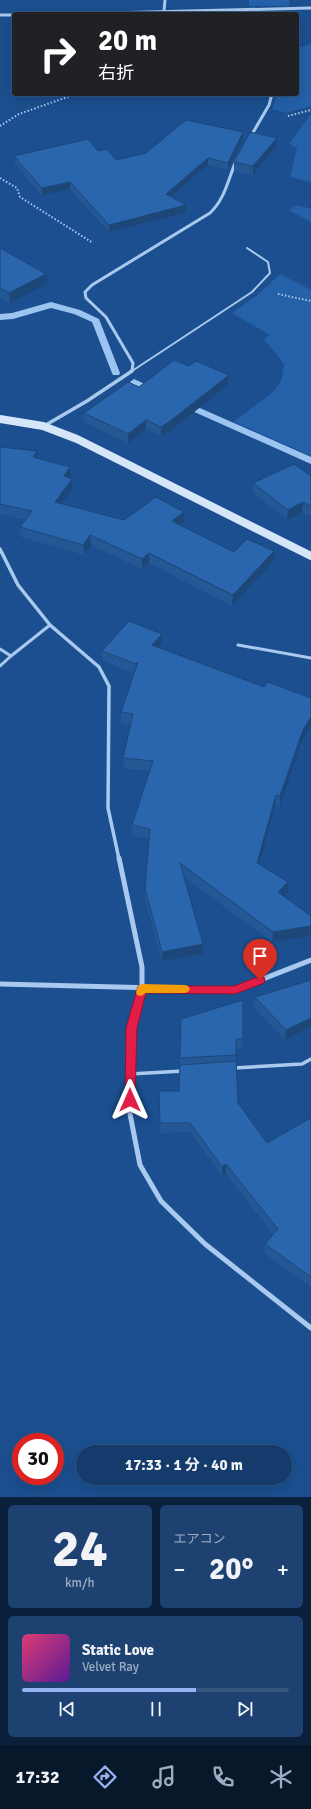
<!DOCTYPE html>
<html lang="ja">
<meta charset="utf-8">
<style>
:root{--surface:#143b6b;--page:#1d4271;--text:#f1f3f6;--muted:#9dadc1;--line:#33557e;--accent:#95b2f1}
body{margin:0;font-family:Signika,"Noto Sans JP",sans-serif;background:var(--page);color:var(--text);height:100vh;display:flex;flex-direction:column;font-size:15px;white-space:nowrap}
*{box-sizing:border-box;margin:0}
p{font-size:13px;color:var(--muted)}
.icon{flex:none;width:22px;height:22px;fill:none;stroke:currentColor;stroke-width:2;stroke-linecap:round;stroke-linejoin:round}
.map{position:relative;height:1497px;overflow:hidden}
.side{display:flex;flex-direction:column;gap:8px;padding:8px;background:#0b203b;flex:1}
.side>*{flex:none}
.hud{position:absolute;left:12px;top:12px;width:287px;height:84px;border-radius:4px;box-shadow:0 4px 16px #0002,0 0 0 1px var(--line);background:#202124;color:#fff;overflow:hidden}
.speed{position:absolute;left:12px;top:1433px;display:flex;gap:8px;font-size:20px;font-weight:700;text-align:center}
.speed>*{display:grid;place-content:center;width:52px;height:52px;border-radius:50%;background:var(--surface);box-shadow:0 4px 16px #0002,0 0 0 1px var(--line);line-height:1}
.speed .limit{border:6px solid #d22;background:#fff;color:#111}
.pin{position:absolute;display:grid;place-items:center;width:34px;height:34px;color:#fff;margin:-41px -17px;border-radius:50% 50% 50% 0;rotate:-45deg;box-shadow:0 0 4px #0007}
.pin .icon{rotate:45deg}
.me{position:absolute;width:44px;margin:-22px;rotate:0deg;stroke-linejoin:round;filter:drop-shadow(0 0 3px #0008)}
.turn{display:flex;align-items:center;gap:14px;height:84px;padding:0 20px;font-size:18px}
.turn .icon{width:52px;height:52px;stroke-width:2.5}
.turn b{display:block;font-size:28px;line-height:34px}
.big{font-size:30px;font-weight:700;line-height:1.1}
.side .card{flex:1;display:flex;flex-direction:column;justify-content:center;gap:6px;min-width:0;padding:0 14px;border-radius:6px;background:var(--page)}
.side .dial{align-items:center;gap:0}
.dial b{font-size:52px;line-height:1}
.song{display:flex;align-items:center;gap:12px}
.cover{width:48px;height:48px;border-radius:6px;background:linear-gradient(135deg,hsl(340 70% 55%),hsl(270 70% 35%))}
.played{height:4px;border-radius:2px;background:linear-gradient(90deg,var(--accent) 65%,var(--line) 65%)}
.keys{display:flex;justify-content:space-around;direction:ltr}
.heat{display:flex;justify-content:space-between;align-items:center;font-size:22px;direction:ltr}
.side .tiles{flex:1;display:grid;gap:8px;grid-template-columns:1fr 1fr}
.card:last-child{grid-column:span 2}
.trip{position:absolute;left:76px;top:1445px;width:216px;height:40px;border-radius:20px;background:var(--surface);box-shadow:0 4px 16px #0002,0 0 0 1px var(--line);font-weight:700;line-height:40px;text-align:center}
.menu{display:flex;height:64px;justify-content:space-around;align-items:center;background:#08182b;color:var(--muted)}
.menu .icon{width:28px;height:28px}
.menu .current{color:var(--accent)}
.menu b{font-size:18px;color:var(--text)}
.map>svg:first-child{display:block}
</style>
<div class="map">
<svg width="311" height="1497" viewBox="0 0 311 1497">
<rect width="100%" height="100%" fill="#1b4f8f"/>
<g fill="#2461a8">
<rect x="249" y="0" width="40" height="6"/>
<path d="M 311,44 L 311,106 L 286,113 L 272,109 L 278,94 L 297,94 L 297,48 Z"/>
<path d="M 311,114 L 311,182 L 290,177 L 297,148 L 289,144 Z"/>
<path d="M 298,205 L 311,209 L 311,222 L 288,210 Z"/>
<path d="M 280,274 L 311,290 L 311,456 L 234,422 L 275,390 L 282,379 L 284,364 L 264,339 L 270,335 L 232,313 L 260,293 Z"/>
</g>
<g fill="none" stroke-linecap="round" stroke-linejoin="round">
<g fill="#9cc4f0" fill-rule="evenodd">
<path d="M 51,302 L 80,310 L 99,319 L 120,373 L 119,375 L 113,375 L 112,373 L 92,322 L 74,314 L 51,308 L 13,319 L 0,320 L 0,314 L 12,313 Z"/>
<path d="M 134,379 L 158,390 L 159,392 L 155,395 L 152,394 L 131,384 L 130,382 Z"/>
<path d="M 184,401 L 311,457 L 311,464 L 181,406 L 179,404 L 181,402 Z"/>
</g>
<g stroke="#a9c9ee" stroke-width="2" stroke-dasharray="1.5 2" stroke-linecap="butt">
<path d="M 288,116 L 311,110"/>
<path d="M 0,126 L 19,114 L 76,94"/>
<path d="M 0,178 L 17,188 L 20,197 L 93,243"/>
<path d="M 278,294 L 311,301"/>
</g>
<path stroke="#a9c9ee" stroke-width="2" d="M 132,371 L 252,292 L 270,273 L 268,262 L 247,248"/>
<g stroke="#a9c9ee" stroke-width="3">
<path d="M 238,645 L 311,658"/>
<path d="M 0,649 L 11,656 L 50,625"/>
<path d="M 0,666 L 11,656"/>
</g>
<g stroke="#a9c9ee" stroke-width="3.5">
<path d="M 234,1068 L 302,1064 L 311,1059"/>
<path d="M 130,1074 L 183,1071"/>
</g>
<g stroke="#a9c9ee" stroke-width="3">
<path d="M 164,11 L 165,0"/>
<path d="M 69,14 L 311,8"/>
<path d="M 0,15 L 14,15"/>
<path d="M 251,136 L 269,105 L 272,94"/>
<path d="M 130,372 L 132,371 L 133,363 L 106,317 L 86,298 L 85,292 L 92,285 L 210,213 C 226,198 228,178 237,159"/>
</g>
<g stroke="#a9c9ee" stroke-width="3.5">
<path d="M 44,426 L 87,401 L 132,371"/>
<path d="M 0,549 L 18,585 L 50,625 L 99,667 L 109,686 L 108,808 L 119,859"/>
</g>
<g stroke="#a9c9ee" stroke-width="5">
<path d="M 119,858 L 142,967 L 142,989 L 131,1028 L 130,1074 L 130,1114 L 140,1165 L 161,1201 L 205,1244 L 311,1328"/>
<path d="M 0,984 L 235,990 L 311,960"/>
</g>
<path stroke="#d6e6fa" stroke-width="8" d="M 0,419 L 43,426 L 77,439 L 311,556"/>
</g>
<g fill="#245895">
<path d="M 243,132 L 243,140 L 228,170 L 208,165 L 171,197 L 186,205 L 186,213 L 109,232 L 70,189 L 42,196 L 15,163 L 14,156 L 98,151 L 116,160 Z"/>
<path d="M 277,138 L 276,147 L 253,175 L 234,171 L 234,162 Z"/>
<path d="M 0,248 L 47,284 L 10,303 L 0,297 Z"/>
<path d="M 189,366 L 229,375 L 228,385 L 169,432 L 161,436 L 146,429 L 128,443 L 84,422 L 84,413 L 139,387 Z"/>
<path d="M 0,447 L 37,451 L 37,458 L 70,467 L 71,477 L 70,478 L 72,489 L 62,504 L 124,520 L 184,522 L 180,525 L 234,552 L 274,561 L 232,606 L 149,563 L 142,569 L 91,545 L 84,555 L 21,537 L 20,527 L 26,520 L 0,514 Z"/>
<path d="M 311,476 L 311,516 L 302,513 L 287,520 L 253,493 L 253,483 Z"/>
<path d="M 162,634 L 162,644 L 159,648 L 302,740 L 280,806 L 275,805 L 259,864 L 288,892 L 284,896 L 311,916 L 311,936 L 272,942 L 183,876 L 203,944 L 203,954 L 162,961 L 145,899 L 145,889 L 149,839 L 132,835 L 132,825 L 150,771 L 124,768 L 123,758 L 131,724 L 121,723 L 121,712 L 134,673 L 103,661 L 102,651 Z"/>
<path d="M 311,980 L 311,1027 L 285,1040 L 254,1007 L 255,997 Z"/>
<path d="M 181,1019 L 243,1039 L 242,1049 L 236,1048 L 236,1061 L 238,1103 L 267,1143 L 311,1118 L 311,1287 L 264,1253 L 265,1244 L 273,1234 L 226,1174 L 222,1176 L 190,1132 L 160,1133 L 159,1091 L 179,1091 Z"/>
</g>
<g fill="#1d4779">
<path d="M 243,132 L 243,140 L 228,170 L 228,163 Z"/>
<path d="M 277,138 L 276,147 L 253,175 L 253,166 Z"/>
<path d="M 208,158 L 208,165 L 166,201 L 166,194 Z"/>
<path d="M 70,182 L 70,189 L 42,196 L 42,188 Z"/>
<path d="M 186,205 L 186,213 L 109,232 L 109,225 Z"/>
<path d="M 46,274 L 47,284 L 10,303 L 9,293 Z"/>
<path d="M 229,375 L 228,385 L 169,432 L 161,436 L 161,427 Z"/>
<path d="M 146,420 L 146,429 L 128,443 L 128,434 Z"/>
<path d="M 37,451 L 37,461 L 33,457 Z"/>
<path d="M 70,467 L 71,477 L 64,486 L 64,476 Z"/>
<path d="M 72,479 L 72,489 L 56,512 L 55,502 Z"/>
<path d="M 303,502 L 302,513 L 287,520 L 288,510 Z"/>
<path d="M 184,512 L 184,522 L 172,531 L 172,521 Z"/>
<path d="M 90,535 L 91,545 L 84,555 L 83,545 Z"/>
<path d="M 274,551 L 274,561 L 232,606 L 233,595 Z"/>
<path d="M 149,553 L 149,563 L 142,569 L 142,559 Z"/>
<path d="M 162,634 L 162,644 L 152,655 L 152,645 Z"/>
<path d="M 311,717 L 311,726 L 302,740 L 280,806 L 280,796 L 303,730 Z"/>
<path d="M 276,795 L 275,805 L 257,873 L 257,863 Z"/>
<path d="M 288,882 L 288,892 L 278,902 L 278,892 Z"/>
<path d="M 311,926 L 311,936 L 272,942 L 273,932 Z"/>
<path d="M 203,944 L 203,954 L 162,961 L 162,952 Z"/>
<path d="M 311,1018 L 311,1027 L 285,1040 L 286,1030 Z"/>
<path d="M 226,1164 L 226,1174 L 222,1176 L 222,1167 Z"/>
</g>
<g fill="#2a66ad" stroke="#1d4779">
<path d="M 186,120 L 243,132 L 228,163 L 208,158 L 166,194 L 186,205 L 109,225 L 70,182 L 42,188 L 14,156 L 88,139 L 98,151 L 107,149 L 116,160 L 146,153 Z"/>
<path d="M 250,132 L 277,138 L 253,166 L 234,162 Z"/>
<path d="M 0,248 L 46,274 L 9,293 L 0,288 Z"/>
<path d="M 174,360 L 189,366 L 196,361 L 229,375 L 169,422 L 161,427 L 146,420 L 128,434 L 84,413 L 128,382 L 139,387 Z"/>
<path d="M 0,447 L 37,451 L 33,457 L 70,467 L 64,476 L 72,479 L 55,502 L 124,520 L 156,497 L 184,512 L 172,521 L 234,552 L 247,539 L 274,551 L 233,595 L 149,553 L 142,559 L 90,535 L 83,545 L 20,527 L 32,511 L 0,504 Z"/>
<path d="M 294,464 L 311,476 L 311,506 L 303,502 L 288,510 L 253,483 Z"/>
<path d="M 129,621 L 162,634 L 152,645 L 264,687 L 268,682 L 311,698 L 311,717 L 303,730 L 280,796 L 276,795 L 257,863 L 288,882 L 278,892 L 311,916 L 311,926 L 273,932 L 180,863 L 203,944 L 162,952 L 145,889 L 150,829 L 132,825 L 153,761 L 123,758 L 133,714 L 121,712 L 138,662 L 136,664 L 102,651 Z"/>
<path d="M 311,980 L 311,1018 L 286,1030 L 255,997 Z"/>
<path d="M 243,1000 L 243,1039 L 236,1039 L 236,1055 L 180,1058 L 181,1019 Z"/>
<path d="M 236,1061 L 238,1103 L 267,1143 L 311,1118 L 311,1277 L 265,1244 L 278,1229 L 226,1164 L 222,1167 L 190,1123 L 160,1123 L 159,1091 L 179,1091 L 180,1065 Z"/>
</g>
<path fill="#e11d48" stroke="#92132f" d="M 260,976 L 264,977 L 265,980 L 264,983 L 235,994 L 146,993 L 137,1028 L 135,1100 L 134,1104 L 130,1105 L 126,1104 L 125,1100 L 126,1028 L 138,986 L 234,986 Z"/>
<path fill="#f59e0b" d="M 142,984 L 185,985 L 188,986 L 190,989 L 188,992 L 185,993 L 146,993 L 141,996 L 137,995 L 136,992 L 138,986 Z"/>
</svg>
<div class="speed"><div class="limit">30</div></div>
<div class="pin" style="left:260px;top:980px;background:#d93025"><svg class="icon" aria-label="arrive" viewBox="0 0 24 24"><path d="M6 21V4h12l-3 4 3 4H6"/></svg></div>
<svg class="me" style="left:130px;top:1100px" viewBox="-20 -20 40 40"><path d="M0-17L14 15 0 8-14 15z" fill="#e11d48" stroke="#fff" stroke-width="4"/></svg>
<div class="trip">17:33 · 1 分 · 40 m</div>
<div class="hud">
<div class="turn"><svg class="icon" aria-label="right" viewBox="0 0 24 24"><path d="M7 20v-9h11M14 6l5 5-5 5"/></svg><div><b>20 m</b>右折</div></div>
</div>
</div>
<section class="side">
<div class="tiles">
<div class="card dial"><b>24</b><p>km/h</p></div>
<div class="card"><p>エアコン</p>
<div class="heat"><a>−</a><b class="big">20°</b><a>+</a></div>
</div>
<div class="card">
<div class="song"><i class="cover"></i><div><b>Static Love</b><p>Velvet Ray</p></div></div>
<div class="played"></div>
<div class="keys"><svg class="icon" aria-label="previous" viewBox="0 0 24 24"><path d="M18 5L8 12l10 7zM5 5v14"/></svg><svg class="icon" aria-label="pause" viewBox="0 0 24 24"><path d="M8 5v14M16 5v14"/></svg><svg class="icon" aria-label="next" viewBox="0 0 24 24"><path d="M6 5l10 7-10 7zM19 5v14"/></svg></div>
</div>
</div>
</section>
<nav class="menu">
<b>17:32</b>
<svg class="icon current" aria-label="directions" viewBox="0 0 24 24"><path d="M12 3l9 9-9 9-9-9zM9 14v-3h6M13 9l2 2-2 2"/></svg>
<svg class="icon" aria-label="music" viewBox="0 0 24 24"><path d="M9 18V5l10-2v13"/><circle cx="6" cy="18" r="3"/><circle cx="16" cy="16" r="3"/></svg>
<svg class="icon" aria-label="phone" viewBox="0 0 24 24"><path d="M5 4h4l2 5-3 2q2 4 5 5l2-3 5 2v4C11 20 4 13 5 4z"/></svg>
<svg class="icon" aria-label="climate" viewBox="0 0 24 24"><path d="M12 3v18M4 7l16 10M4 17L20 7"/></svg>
</nav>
